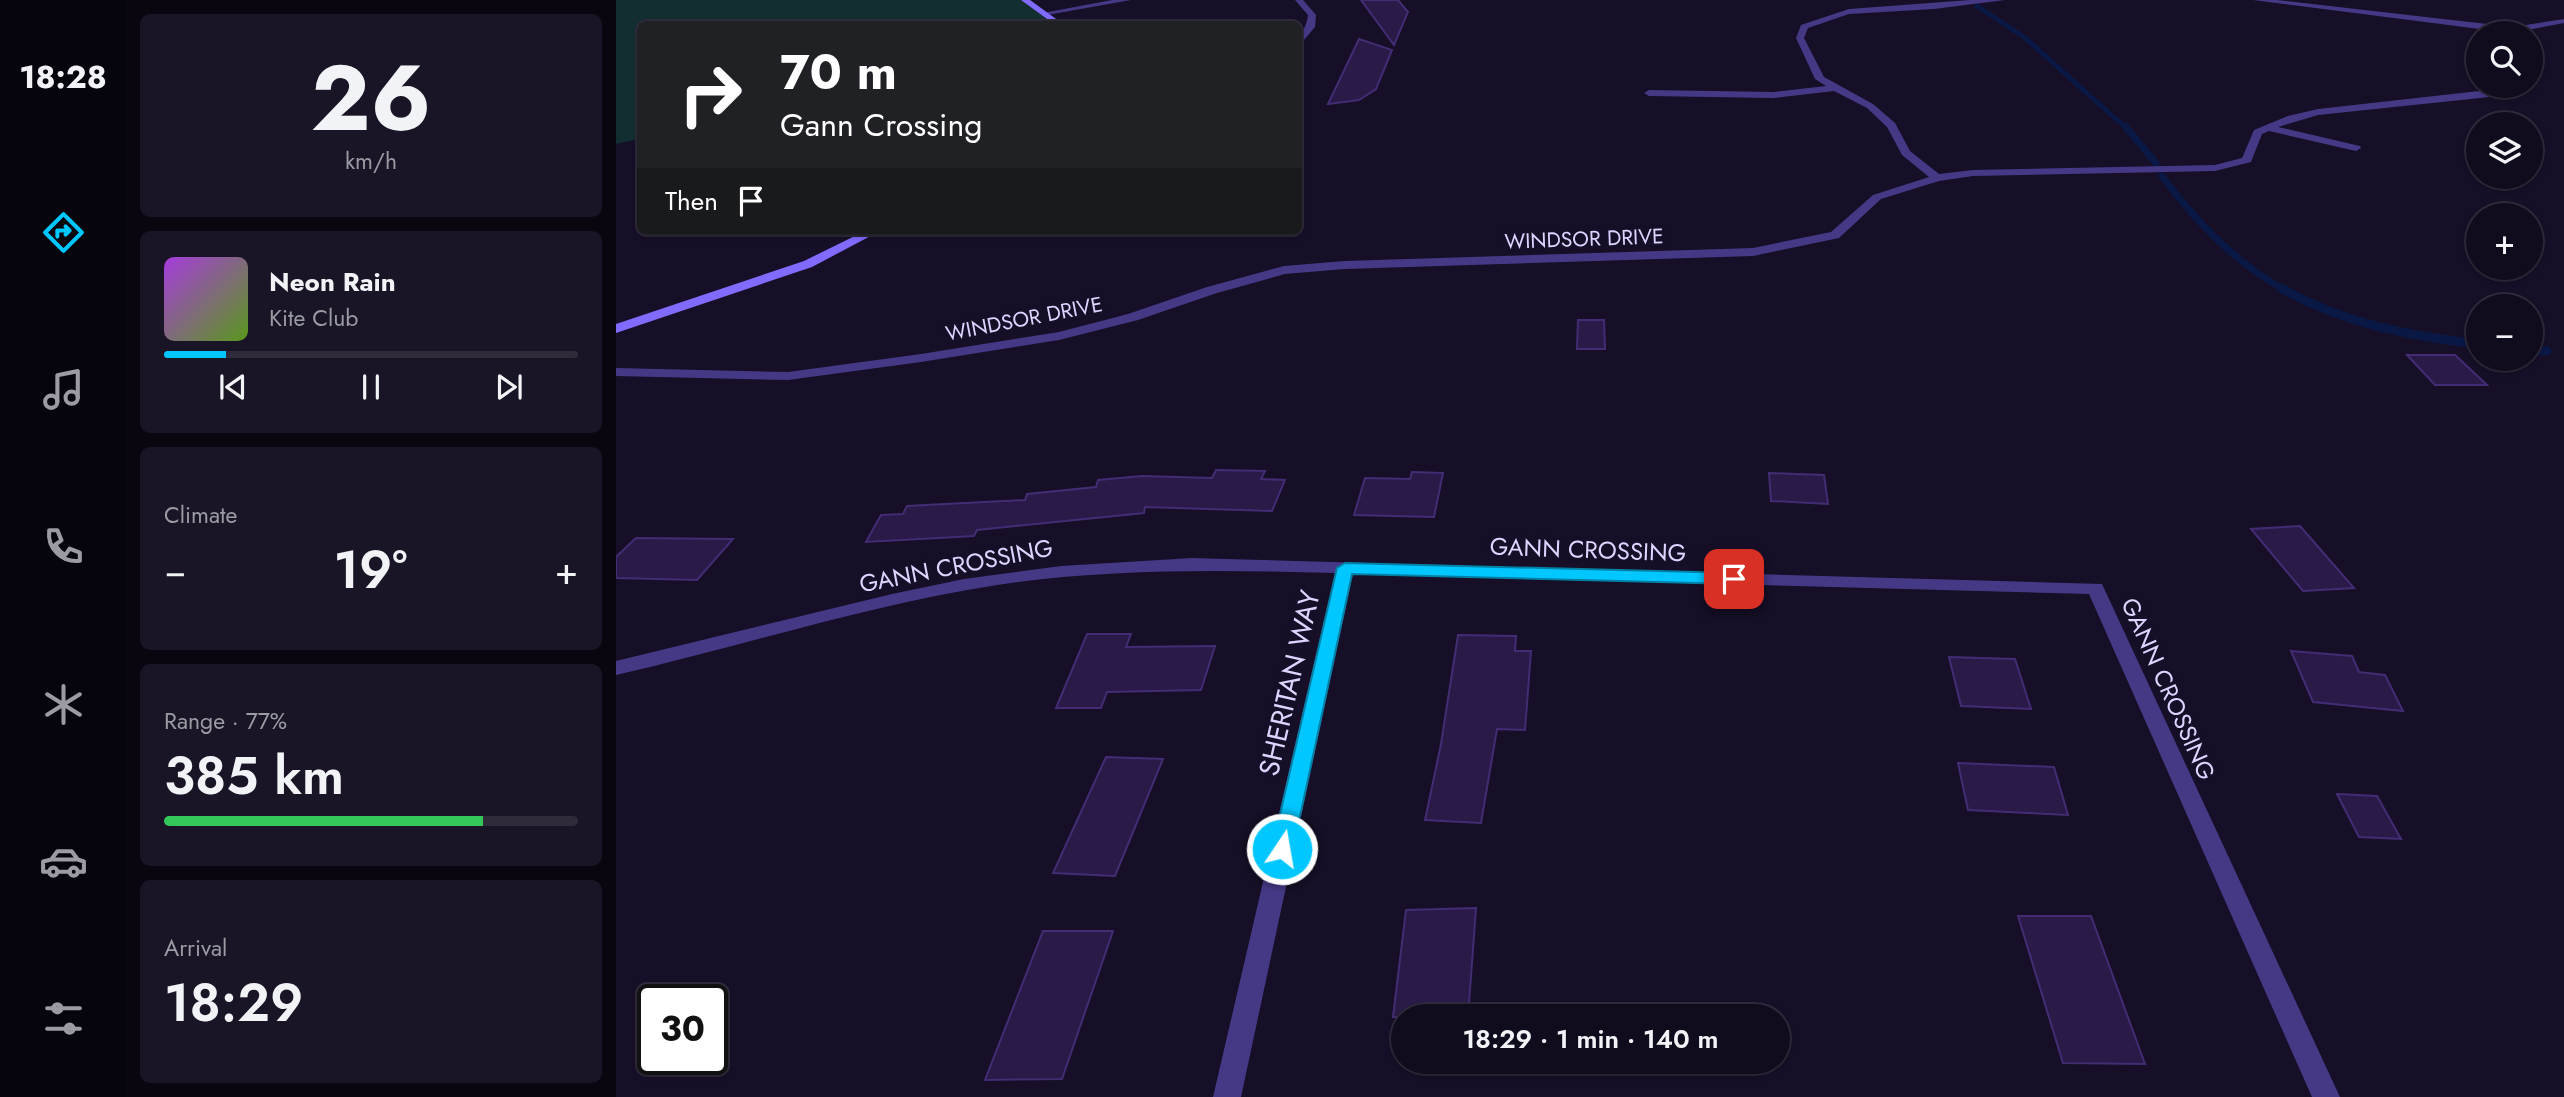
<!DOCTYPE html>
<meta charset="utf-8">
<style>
:root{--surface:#100b1d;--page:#191426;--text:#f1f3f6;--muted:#9c9ba4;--line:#302b3b;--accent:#00c7ff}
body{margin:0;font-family:Jost,sans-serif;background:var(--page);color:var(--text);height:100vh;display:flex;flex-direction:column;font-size:26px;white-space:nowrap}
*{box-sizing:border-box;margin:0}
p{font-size:23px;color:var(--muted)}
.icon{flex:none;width:38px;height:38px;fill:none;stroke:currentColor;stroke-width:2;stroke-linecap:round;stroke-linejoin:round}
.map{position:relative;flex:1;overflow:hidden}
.side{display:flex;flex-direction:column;gap:14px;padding:14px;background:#090610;width:490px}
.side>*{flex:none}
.guide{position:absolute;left:21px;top:21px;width:665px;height:214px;border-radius:10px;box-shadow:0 2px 5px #0004,0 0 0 2px var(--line);background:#202124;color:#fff;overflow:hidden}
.tools{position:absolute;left:1850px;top:21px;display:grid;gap:14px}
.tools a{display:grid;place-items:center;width:77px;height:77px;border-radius:50%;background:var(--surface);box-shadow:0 2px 5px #0004,0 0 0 2px var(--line);font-size:35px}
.speed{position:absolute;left:21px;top:984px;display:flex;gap:14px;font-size:35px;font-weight:700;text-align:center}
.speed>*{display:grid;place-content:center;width:91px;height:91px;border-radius:50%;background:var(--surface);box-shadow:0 2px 5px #0004,0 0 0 2px var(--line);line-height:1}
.speed .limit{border:4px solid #111;border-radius:10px;background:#fff;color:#111}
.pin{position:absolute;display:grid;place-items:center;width:60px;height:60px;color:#fff;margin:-30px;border-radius:14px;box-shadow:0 4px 10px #0006}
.me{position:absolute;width:77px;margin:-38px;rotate:12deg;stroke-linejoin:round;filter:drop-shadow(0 0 5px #0008)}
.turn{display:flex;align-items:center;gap:24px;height:147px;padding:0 28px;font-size:32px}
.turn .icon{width:91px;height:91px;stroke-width:2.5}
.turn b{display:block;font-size:49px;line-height:60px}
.then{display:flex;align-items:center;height:66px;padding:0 28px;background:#0003;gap:14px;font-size:26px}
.big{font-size:52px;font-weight:600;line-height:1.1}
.side .widget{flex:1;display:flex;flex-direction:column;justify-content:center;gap:10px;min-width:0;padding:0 24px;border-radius:10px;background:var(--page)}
.side .dial{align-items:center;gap:0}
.dial b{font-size:91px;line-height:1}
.song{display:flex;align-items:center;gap:21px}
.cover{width:84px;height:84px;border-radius:10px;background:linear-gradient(135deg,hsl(280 70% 55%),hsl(90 70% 35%))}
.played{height:7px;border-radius:4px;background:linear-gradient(90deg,var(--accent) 15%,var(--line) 15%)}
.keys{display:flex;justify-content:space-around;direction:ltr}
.heat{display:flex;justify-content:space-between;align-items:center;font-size:38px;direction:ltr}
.charge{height:10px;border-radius:5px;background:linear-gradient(90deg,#34c759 77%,var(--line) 0)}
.trip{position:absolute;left:775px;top:1004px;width:399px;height:70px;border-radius:35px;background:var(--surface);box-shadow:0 2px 5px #0004,0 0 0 2px var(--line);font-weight:600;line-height:70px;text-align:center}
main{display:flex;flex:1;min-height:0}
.tab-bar{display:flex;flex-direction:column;width:126px;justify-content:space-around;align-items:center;background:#06040c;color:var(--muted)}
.tab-bar .icon{width:49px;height:49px}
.tab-bar .on{color:var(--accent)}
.tab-bar b{font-size:32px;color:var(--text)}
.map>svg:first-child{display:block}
</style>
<main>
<nav class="tab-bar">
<b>18:28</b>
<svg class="icon on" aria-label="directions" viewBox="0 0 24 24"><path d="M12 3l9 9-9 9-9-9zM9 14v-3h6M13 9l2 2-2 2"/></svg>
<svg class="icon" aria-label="music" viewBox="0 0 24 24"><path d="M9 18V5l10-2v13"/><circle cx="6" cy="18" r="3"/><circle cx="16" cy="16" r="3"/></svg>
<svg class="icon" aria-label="phone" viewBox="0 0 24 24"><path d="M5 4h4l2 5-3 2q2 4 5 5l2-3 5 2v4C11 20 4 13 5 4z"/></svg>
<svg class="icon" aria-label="climate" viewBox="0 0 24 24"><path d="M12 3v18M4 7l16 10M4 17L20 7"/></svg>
<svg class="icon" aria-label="car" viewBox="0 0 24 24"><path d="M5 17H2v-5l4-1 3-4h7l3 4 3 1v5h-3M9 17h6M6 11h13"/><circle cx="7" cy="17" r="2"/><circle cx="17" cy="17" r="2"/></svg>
<svg class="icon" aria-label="filters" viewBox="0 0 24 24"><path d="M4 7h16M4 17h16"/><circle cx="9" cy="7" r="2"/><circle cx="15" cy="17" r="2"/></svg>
</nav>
<section class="side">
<div class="widget dial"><b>26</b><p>km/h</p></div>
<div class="widget">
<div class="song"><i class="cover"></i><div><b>Neon Rain</b><p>Kite Club</p></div></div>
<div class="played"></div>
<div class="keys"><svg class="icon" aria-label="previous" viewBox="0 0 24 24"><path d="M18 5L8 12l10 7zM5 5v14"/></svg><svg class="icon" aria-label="pause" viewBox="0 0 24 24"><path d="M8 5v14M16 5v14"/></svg><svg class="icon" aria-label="next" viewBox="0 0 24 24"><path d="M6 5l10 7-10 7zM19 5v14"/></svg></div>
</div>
<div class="widget"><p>Climate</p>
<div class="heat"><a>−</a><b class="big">19°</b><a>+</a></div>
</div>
<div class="widget"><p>Range · 77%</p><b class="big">385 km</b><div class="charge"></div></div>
<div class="widget"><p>Arrival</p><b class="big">18:29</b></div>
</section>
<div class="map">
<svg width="1948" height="1097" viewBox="0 0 1948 1097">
<rect width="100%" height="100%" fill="#160f27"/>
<path fill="#122e31" d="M 0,0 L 415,0 L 434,20 L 433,24 L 24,24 L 24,139 L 0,144 Z"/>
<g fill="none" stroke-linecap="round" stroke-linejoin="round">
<path stroke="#091845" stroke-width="5" d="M 1361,6 L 1408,37 L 1510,128"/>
<g stroke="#091845" stroke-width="7">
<path d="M 1509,126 L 1540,163"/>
<path d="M 1546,176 C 1581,223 1617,260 1668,290"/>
</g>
<g stroke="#091845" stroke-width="9">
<path d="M 1665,288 C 1726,323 1793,336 1862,344"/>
<path d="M 1914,350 L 1931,351"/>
</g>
</g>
<g fill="#291a48" stroke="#432c74" stroke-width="2">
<path d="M 745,0 L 782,0 L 792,12 L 778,45 Z"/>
<path d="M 743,39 L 776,50 L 760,89 L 743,100 L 712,104 Z"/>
<path d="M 962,320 L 988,320 L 989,349 L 961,349 Z"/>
<path d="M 1791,355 L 1839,355 L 1871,385 L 1819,385 Z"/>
<path d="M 600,470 L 649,471 L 645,479 L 669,480 L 656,511 L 529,507 L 528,513 L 361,530 L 358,536 L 250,542 L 265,515 L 287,514 L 291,506 L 409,500 L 411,494 L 480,487 L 482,480 L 526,476 L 596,478 Z"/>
<path d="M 796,472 L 827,473 L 818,517 L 738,515 L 749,478 L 794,479 Z"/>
<path d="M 1153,473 L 1208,475 L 1212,504 L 1155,501 Z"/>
<path d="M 1684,526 L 1738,588 L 1687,591 L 1635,529 Z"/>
<path d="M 20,538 L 117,539 L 81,580 L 0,578 L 0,557 Z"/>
<path d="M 471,634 L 515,634 L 510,647 L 599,646 L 585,690 L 491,692 L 485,708 L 440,708 Z"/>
<path d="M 842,635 L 900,636 L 899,651 L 915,651 L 909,730 L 881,729 L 865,823 L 809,820 L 825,744 Z"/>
<path d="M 1675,651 L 1736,656 L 1743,672 L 1769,675 L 1787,711 L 1697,702 Z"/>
<path d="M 1333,657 L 1399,659 L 1415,709 L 1345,706 Z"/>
<path d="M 490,757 L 547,759 L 499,876 L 437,873 Z"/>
<path d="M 1342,763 L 1438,767 L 1452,815 L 1352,810 Z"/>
<path d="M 1721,794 L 1761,796 L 1785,839 L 1743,837 Z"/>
<path d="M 860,908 L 852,1017 L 777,1017 L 790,910 Z"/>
<path d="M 1402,916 L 1475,916 L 1529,1064 L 1447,1063 Z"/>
<path d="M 427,931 L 497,931 L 446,1079 L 369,1080 Z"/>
</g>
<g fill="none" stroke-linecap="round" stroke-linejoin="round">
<g fill="#453986" fill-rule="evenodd">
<path d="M 496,0 L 515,0 L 431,15 L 427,13 Z"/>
<path d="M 679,0 L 687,0 L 700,15 L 699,27 L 682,47 C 682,35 691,28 692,15 Z"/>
<path d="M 1354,0 L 1389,0 L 1318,9 L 1233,14 L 1192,28 L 1188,38 L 1208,77 L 1257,104 L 1279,123 L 1294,151 L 1323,174 L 1357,170 L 1599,165 L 1626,158 L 1638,130 L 1672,116 L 1702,109 L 1908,86 L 1893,95 L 1702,115 L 1662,127 L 1744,146 L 1745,148 L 1740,151 L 1653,131 L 1646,134 L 1635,162 L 1599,171 L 1357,176 L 1323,181 L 1265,199 L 1223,238 L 1137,256 L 729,269 L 669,274 L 601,293 L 522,320 L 443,340 L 305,362 L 172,380 L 0,376 L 0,368 L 172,372 L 305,354 L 443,332 L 512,314 L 591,287 L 668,266 L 729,261 L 1137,248 L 1215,232 L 1257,195 L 1313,177 L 1286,155 L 1271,127 L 1251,108 L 1218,91 L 1157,98 L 1033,96 L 1028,93 L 1033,90 L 1157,92 L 1210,86 L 1199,79 L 1180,38 L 1185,25 L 1233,9 Z"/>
<path d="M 1637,0 L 1661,0 L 1897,27 L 1948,19 L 1948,23 L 1895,33 Z"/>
<path d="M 576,558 L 1486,584 L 1724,1097 L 1696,1097 L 1473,594 L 737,574 L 625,1097 L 597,1097 L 719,573 C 605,570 494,568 381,585 C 252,605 127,646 0,675 L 0,661 L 276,594 L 348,579 L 445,566 Z"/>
</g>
<g fill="#816bff" fill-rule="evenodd">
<path d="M 405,0 L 414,0 L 447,24 L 438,24 Z"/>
<path d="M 249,231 L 264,231 L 196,267 L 0,333 L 0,324 L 188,261 Z"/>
</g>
</g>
<path fill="#00c7ff" stroke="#0081a6" stroke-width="2" d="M 729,563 L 1118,573 L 1127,579 L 1118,584 L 736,574 L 677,849 L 674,855 L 666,857 L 659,855 L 656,849 L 721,568 Z"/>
<g text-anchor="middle" stroke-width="7" stroke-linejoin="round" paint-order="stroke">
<g font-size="21" fill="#ded4ff" stroke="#160f27">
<text transform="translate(968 239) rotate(-2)" y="7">WINDSOR DRIVE</text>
<text transform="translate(408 319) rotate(-11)" y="7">WINDSOR DRIVE</text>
</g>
<g font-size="24" fill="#ded4ff" stroke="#160f27">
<text transform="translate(972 550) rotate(2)" y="8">GANN CROSSING</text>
<text transform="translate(340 566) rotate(-11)" y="8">GANN CROSSING</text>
<text transform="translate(1552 689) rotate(66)" y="8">GANN CROSSING</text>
</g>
<g font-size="28" fill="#ded4ff" stroke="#160f27">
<text transform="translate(673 683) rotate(-77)" y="10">SHERITAN WAY</text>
</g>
</g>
</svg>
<div class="tools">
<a><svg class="icon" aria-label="search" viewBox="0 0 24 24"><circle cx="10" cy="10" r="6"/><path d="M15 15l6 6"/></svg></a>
<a><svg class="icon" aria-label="layers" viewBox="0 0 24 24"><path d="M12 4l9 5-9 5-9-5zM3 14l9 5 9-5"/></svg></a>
<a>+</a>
<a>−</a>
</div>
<div class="speed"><div class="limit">30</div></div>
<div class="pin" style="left:1118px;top:579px;background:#d93025"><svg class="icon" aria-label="arrive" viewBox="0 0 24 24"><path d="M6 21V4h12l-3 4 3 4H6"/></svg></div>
<svg class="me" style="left:666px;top:849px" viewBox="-20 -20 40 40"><circle r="17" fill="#00c7ff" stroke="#fff" stroke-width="3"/><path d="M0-11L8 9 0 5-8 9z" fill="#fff"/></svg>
<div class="trip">18:29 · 1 min · 140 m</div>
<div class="guide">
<div class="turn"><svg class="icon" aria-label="right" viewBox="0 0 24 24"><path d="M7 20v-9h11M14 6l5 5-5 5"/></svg><div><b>70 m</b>Gann Crossing</div></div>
<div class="then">Then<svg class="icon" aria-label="arrive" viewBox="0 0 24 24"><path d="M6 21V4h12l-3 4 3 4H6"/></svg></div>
</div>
</div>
</main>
